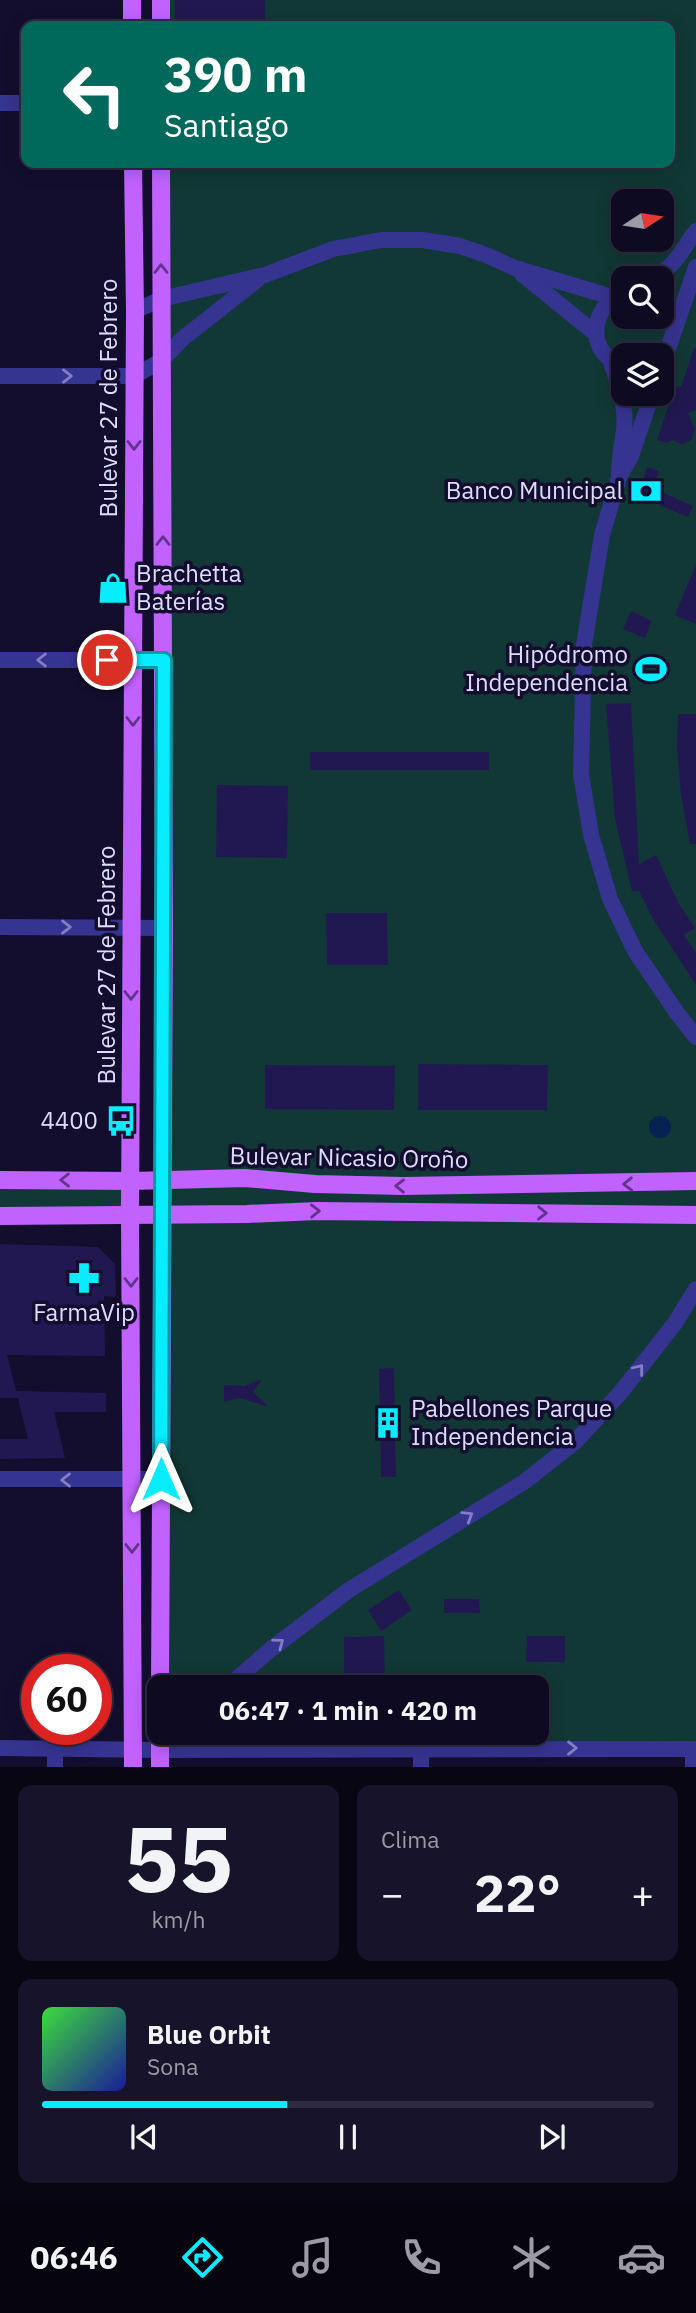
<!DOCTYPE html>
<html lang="es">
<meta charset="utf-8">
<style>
:root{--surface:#0e0a22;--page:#17132a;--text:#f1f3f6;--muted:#9b9aa5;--line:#2e2b40;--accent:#07ecff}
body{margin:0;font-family:"IBM Plex Sans",sans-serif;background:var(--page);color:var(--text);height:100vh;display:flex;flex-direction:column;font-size:26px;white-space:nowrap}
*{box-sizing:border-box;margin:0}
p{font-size:23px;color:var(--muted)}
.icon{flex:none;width:38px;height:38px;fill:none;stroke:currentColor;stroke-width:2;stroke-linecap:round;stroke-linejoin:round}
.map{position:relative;height:1767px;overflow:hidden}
.panel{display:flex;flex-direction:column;gap:18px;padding:18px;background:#080613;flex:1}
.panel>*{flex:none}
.guide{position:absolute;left:21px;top:21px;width:654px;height:147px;border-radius:14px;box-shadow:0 4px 18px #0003,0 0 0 2px var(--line);background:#00695c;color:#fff;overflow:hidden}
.needle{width:46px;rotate:78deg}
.fabs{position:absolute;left:611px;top:189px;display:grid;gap:14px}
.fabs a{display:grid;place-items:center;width:63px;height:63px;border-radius:14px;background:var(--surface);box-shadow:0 4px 18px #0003,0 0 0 2px var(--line);font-size:35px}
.speed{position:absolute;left:21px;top:1654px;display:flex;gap:14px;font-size:35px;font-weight:700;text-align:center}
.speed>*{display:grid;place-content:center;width:91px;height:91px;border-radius:50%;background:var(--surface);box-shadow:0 4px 18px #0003,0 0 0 2px var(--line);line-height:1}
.speed .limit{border:10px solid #d22;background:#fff;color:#111}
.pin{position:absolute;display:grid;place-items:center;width:60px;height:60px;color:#fff;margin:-30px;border:4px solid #fff;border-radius:50%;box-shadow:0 2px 7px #0007}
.me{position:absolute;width:77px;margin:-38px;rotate:0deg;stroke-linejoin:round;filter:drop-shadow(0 0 5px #0008)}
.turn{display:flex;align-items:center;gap:24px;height:147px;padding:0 28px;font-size:32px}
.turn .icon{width:91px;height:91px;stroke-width:2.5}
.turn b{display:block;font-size:49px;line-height:60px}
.big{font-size:52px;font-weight:700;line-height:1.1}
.panel .tile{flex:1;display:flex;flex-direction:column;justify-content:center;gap:10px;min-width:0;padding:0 24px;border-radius:14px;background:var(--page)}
.panel .dial{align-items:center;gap:0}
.dial b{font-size:91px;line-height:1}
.song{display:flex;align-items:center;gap:21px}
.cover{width:84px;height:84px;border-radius:10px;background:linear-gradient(135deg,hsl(120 70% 55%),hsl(240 70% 35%))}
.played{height:7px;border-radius:4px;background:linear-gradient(90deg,var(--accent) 40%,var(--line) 40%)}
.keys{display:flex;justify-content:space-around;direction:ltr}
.heat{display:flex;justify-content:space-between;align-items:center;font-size:38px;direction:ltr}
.panel .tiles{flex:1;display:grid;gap:18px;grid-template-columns:1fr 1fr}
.tile:last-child{grid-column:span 2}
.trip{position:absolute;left:147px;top:1675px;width:402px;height:70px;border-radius:14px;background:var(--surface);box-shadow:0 4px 18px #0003,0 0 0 2px var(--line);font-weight:700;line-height:70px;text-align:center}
.tabs{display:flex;height:112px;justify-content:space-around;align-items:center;background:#06040e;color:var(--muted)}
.tabs .icon{width:49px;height:49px}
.tabs .on{color:var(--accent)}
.tabs b{font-size:32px;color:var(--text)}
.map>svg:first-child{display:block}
</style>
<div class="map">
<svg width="696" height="1767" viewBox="0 0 696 1767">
<rect width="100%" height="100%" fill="#130e2d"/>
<g fill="#113836" fill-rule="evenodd">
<path d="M 161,0 L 696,0 L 696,1749 L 160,1750 L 160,1732 L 537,1732 L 537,1687 L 160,1687 L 161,163 L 670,163 L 670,26 L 161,26 ZM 623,201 L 662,201 L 662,240 L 623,240 ZM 623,278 L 662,278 L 662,317 L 623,317 ZM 623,355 L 662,355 L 662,394 L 623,394 Z"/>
<path d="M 0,1180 L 131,1181 L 130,1213 L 0,1215 Z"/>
</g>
<circle fill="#052250" cx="660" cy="1127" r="11"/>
<g fill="#221851">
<rect x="175" y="0" width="90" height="26"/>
<path d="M 694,348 L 696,348 L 696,410 L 688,413 L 695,429 L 691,440 L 682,444 L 672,440 L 667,443 L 657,440 L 675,386 L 681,387 Z"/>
<path d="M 647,467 L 659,471 L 650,498 L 638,494 Z"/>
<path d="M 664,493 L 693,506 L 688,517 L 659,505 Z"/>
<path d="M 696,565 L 696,624 L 675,615 Z"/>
<path d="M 631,611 L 652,621 L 645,638 L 623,629 Z"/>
<path d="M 631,703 L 639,864 L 656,855 L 679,904 L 695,928 L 684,935 L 696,953 L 696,985 L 653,919 L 639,891 L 632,891 L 615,819 L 606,704 Z"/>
<path d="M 678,714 L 696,714 L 696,844 L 690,844 L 681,795 L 677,748 Z"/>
<rect x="310" y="752" width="179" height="18"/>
<path d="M 217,785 L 288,786 L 287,858 L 216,857 Z"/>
<path d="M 326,913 L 387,913 L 388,965 L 327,965 Z"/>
<path d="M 418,1064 L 548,1065 L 547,1110 L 418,1110 Z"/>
<path d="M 265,1065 L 395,1066 L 394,1110 L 265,1109 Z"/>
<path d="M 0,1244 L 98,1247 L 115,1264 L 116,1297 L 104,1296 L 105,1356 L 7,1355 L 16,1391 L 106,1393 L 106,1412 L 54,1412 L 65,1458 L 0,1459 L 0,1439 L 28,1439 L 18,1398 L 0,1398 Z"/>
<path d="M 394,1368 L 396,1477 L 381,1477 L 379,1369 Z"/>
<path d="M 262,1379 L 253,1392 L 269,1407 L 240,1398 L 224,1402 L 224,1385 L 245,1386 Z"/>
<path d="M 399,1590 L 412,1610 L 381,1631 L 368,1610 Z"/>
<path d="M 444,1599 L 479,1599 L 480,1613 L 444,1613 Z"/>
<path d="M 384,1636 L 385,1687 L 344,1687 L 344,1637 Z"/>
<path d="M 527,1636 L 565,1636 L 565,1662 L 526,1662 Z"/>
</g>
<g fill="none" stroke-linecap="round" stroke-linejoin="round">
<g stroke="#363491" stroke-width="16">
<path d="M 0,103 L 26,103"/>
<path d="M 522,274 L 596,334"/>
<path d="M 654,278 C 678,263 680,252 696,231"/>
<path d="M 662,302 L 672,320 L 674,331"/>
<path d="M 135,311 L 161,299 L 265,275 L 333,249 L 381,240 L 423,240 L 460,246 L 486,255 L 515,268 L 612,297"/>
<path d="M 610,360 C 618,382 627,407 624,430 C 622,445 619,459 619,474"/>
<path d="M 618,364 C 585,349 592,305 623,293"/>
<path d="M 662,366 L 696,267"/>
<path d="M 0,376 L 134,376 L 161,361 L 182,339 L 257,280"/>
<path d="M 652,394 L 631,456 L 619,477 L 602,535 L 584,645 L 581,774 L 591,835 L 610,899 L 635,951 L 677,1013 L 696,1037"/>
<path d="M 0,660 L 164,660"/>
<path d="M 0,927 L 164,928"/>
<path d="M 0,1479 L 161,1479"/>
<path d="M 227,1687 L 271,1649 L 349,1590 L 524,1482 L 575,1442 L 621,1392 L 675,1323 L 696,1289"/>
<path d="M 0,1748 L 160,1750 L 696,1749"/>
<path d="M 421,1748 L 421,1767"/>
<path d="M 693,1749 L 693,1767"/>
<path d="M 160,1750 L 178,1732"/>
<path d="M 55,1767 L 55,1749"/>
</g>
<g stroke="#c162ff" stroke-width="18">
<path d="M 132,0 L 132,26"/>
<path d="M 161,0 L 161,26"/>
<path d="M 0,1180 L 131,1181 L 245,1178 L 315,1184 L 403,1186 L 696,1181"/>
<path d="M 0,1216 L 247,1214 L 317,1211 L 696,1215"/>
<path d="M 160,1687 L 164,928 L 161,163"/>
<path d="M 160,1732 L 160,1767"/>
<path d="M 133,1767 L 130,1213 L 135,311 L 133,163"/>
</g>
</g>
<defs><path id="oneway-chevron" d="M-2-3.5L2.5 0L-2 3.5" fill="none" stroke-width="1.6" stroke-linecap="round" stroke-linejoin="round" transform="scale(1.75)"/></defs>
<g stroke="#61348c">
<use href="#oneway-chevron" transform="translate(161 269) rotate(-90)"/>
<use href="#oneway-chevron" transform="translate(134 445) rotate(90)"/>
<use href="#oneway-chevron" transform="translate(163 541) rotate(-90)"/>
<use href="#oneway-chevron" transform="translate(133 721) rotate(90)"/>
<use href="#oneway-chevron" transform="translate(131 995) rotate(90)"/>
<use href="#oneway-chevron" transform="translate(65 1180) rotate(-180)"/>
<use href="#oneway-chevron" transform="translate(628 1184) rotate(179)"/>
<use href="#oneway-chevron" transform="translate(400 1186) rotate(-179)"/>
<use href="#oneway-chevron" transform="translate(315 1211) rotate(-1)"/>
<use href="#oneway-chevron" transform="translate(542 1213) rotate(1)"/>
<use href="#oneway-chevron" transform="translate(131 1282) rotate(90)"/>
<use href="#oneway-chevron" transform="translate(132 1548) rotate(90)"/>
</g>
<g stroke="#827fc2">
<use href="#oneway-chevron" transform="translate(67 376)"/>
<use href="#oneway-chevron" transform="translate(42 660) rotate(180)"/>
<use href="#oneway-chevron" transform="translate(66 927)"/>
<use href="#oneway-chevron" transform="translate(639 1369) rotate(-52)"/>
<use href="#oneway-chevron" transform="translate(66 1480) rotate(-180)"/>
<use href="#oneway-chevron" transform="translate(468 1516) rotate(-32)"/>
<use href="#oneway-chevron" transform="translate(279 1643) rotate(-37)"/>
<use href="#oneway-chevron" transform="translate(572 1748)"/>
</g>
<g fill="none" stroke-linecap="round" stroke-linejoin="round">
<defs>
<path id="route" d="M 107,660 L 164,660 L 161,1479"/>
</defs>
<use href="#route" stroke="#0599a6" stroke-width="18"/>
<use href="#route" stroke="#07ecff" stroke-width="12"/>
</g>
<defs>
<symbol id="bank-bare" viewBox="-9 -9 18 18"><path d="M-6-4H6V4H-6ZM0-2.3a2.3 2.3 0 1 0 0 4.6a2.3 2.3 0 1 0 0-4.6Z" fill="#07ecff" stroke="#130e2d" stroke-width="2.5" paint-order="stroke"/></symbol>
<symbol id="shop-bare" viewBox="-9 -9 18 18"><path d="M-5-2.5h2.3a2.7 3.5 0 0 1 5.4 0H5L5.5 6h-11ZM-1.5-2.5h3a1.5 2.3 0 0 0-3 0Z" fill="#07ecff" stroke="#130e2d" stroke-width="2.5" paint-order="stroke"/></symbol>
<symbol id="stadium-bare" viewBox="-9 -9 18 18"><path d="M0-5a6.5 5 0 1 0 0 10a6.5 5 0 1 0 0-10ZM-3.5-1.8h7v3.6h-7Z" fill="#07ecff" stroke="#130e2d" stroke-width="2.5" paint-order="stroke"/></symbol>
<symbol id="bus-bare" viewBox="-9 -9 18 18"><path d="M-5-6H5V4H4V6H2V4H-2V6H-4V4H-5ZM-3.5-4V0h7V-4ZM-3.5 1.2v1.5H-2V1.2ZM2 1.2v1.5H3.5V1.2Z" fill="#07ecff" stroke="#130e2d" stroke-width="2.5" paint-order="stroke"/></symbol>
<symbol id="pharmacy-bare" viewBox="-9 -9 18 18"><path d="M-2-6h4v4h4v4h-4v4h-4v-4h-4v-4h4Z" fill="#07ecff" stroke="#130e2d" stroke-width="2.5" paint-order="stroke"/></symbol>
<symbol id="building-bare" viewBox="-9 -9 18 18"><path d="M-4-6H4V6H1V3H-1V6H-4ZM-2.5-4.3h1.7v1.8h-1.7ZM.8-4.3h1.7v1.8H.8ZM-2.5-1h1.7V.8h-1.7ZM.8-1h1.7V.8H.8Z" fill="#07ecff" stroke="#130e2d" stroke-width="2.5" paint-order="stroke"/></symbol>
</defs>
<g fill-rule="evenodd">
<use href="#bank-bare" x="624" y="469" width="44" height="44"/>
<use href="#shop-bare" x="91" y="566" width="44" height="44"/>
<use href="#stadium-bare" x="629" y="647" width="44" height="44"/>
<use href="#bus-bare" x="99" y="1099" width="44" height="44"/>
<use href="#pharmacy-bare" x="62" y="1256" width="44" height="44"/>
<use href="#building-bare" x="366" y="1401" width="44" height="44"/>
</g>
<g text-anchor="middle" stroke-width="7" stroke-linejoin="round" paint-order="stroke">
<g font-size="24" fill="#dedbff" stroke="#130e2d">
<text transform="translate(109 398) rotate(-90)" y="8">Bulevar 27 de Febrero</text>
<text transform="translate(107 965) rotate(-90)" y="8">Bulevar 27 de Febrero</text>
<text transform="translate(349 1158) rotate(1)" y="8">Bulevar Nicasio Oroño</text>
</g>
<g font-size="24" fill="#dedbff" stroke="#130e2d" text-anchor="end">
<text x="623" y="499">Banco Municipal</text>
<text x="136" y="582" text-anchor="start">Brachetta<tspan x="136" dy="28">Baterías</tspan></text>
<text x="628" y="663">Hipódromo<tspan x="628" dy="28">Independencia</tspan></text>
<text x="98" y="1129">4400</text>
<text x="84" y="1321" text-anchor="middle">FarmaVip</text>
<text x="411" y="1417" text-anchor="start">Pabellones Parque<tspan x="411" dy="28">Independencia</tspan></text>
</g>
</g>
</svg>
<div class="fabs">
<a><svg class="needle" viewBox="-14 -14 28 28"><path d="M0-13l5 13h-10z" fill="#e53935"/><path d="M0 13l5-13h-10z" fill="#9b9aa5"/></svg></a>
<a><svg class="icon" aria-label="search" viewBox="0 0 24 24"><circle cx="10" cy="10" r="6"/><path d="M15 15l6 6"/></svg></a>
<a><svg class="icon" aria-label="layers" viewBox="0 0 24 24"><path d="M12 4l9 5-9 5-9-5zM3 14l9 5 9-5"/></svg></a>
</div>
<div class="speed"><div class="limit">60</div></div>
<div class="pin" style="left:107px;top:660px;background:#d93025"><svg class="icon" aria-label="arrive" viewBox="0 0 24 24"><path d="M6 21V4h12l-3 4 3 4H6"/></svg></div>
<svg class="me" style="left:161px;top:1479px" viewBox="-20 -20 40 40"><path d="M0-17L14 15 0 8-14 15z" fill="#07ecff" stroke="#fff" stroke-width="4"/></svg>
<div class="trip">06:47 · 1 min · 420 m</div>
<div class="guide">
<div class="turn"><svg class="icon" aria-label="left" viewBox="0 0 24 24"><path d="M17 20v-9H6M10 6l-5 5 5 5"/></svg><div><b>390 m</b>Santiago</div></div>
</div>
</div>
<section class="panel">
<div class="tiles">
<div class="tile dial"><b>55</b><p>km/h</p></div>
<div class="tile"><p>Clima</p>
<div class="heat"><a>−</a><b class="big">22°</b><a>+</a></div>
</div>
<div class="tile">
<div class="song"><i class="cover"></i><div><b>Blue Orbit</b><p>Sona</p></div></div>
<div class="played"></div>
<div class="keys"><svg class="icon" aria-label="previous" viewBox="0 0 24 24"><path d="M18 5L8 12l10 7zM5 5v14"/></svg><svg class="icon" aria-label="pause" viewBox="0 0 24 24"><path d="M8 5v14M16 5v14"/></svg><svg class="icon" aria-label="next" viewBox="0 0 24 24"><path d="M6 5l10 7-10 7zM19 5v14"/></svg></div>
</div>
</div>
</section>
<nav class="tabs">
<b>06:46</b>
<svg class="icon on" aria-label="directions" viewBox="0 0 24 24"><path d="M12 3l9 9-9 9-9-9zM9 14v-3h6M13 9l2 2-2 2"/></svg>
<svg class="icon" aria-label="music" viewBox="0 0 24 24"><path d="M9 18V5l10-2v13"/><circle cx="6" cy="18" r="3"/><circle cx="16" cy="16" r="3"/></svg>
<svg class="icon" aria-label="phone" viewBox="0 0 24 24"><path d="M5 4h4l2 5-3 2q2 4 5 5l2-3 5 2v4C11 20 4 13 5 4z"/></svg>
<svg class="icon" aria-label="climate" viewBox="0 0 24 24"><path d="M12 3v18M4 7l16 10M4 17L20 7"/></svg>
<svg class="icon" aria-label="car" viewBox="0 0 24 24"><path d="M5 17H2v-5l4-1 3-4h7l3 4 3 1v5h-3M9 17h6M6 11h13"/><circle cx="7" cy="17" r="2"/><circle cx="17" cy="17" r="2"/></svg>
</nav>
